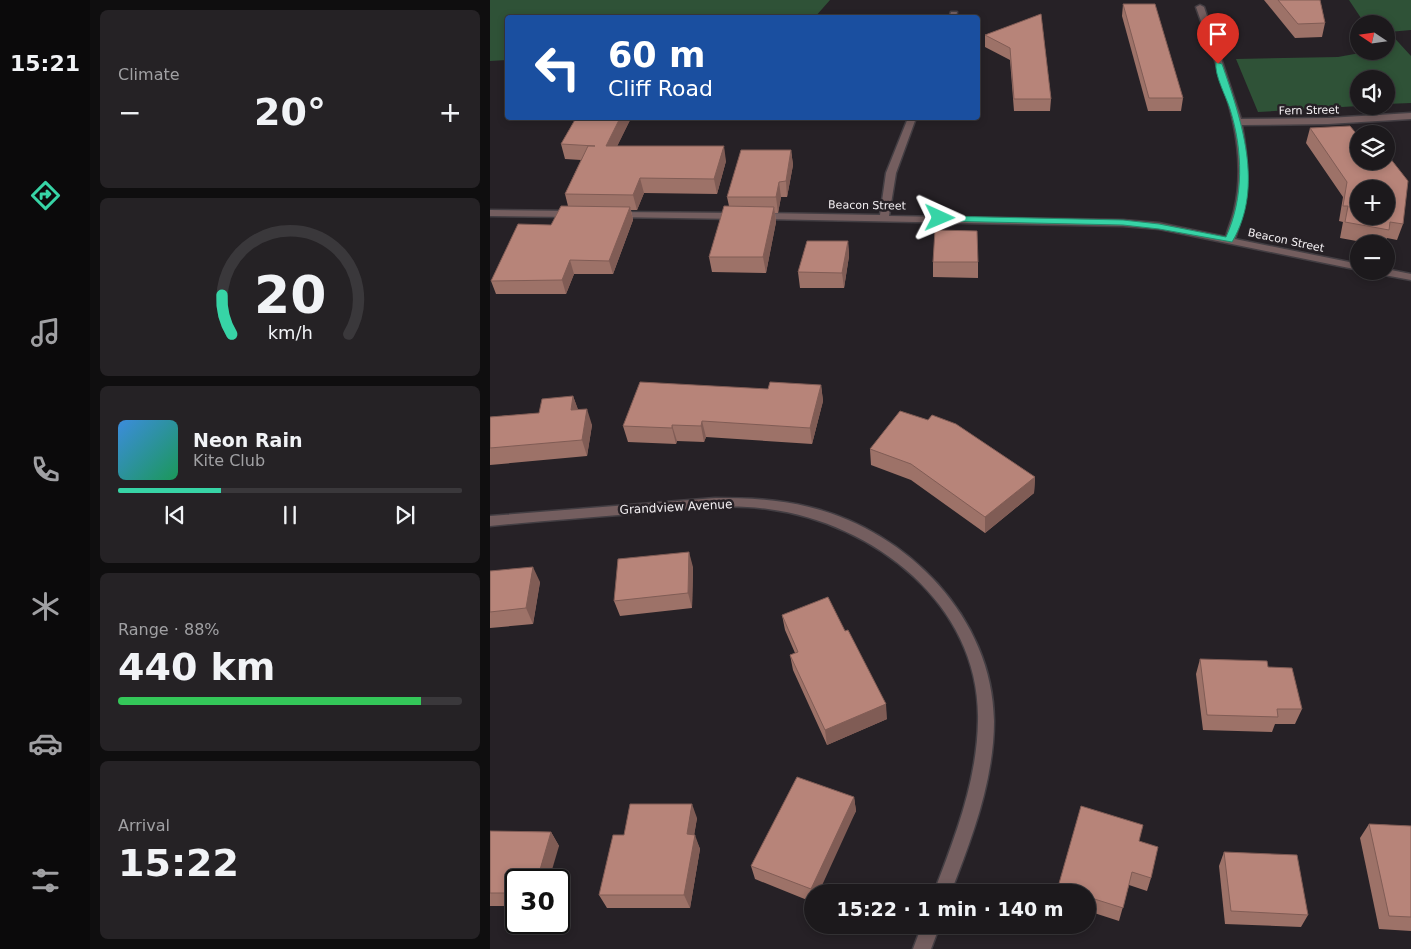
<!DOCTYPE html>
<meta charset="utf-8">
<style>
:root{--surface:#1c191c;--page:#252225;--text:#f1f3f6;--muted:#a0a0a3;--line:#3a383b;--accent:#37d4a6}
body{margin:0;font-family:"DejaVu Sans",sans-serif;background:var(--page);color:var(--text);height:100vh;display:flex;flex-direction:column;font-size:19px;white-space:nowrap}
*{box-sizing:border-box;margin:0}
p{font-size:16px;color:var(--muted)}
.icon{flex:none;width:28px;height:28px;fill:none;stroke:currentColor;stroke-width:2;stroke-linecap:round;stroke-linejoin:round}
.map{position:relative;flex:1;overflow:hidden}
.side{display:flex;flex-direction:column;gap:10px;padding:10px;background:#0f0e0f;width:400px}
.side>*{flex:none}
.top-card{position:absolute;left:15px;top:15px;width:475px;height:105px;border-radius:5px;box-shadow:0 2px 8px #0003,0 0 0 1px var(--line);background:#1a4fa0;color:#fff;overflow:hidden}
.needle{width:32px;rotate:283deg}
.fabs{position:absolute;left:860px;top:15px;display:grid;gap:10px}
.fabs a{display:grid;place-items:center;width:45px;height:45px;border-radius:50%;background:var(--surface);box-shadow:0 2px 8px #0003,0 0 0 1px var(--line);font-size:25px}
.speed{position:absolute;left:15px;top:869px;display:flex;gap:10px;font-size:25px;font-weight:700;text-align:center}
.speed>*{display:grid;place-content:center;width:65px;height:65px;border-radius:50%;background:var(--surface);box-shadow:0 2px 8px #0003,0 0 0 1px var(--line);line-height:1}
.speed .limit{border:2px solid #111;border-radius:8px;background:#fff;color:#111}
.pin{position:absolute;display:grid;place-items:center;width:42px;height:42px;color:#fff;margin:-51px -21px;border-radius:50% 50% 50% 0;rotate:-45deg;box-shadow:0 0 5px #0007}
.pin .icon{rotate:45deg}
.me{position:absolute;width:55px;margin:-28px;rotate:91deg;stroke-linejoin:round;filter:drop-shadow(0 0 4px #0008)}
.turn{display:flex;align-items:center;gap:18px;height:105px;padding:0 20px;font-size:22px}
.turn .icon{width:65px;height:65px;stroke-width:2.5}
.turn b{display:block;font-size:35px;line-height:42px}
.big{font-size:38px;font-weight:800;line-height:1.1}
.side .widget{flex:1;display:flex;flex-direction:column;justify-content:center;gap:8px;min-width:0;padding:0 18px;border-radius:8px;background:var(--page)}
.side .dial{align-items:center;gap:0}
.dial svg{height:130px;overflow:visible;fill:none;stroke:var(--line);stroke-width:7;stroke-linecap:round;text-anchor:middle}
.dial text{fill:var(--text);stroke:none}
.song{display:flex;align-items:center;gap:15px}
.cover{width:60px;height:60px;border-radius:8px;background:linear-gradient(135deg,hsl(210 70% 55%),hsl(150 70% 35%))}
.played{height:5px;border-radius:2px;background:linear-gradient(90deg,var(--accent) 30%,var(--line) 30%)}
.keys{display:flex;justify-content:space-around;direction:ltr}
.heat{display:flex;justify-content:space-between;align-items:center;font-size:28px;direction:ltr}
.charge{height:8px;border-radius:4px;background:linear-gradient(90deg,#34c759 88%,var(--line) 0)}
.trip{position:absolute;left:314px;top:884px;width:292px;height:50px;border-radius:25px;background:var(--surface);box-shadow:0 2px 8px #0003,0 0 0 1px var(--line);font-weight:800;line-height:50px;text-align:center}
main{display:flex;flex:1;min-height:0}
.tabs{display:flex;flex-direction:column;width:90px;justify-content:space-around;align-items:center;background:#0b0a0b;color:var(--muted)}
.tabs .icon{width:35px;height:35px}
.tabs .current{color:var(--accent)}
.tabs b{font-size:22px;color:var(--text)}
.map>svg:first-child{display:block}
</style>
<main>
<nav class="tabs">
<b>15:21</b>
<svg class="icon current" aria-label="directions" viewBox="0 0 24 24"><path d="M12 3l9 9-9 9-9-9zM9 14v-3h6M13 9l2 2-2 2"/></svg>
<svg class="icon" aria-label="music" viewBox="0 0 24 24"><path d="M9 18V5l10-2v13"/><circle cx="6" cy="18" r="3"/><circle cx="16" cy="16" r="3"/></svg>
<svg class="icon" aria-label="phone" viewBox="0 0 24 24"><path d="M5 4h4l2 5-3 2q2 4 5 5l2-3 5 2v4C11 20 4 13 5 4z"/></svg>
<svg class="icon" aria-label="climate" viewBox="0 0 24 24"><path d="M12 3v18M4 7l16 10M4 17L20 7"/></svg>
<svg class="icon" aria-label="car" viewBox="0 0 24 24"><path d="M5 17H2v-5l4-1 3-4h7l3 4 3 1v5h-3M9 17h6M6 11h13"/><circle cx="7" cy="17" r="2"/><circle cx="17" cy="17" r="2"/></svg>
<svg class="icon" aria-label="filters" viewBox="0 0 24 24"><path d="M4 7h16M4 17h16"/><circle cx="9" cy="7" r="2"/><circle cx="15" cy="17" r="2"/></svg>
</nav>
<section class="side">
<div class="widget"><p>Climate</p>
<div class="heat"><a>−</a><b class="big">20°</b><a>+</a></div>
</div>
<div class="widget dial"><svg viewBox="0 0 100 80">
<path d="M14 69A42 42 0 1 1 86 69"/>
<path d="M14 69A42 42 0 0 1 8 45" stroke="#37d4a6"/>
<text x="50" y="56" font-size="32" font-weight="700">20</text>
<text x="50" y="72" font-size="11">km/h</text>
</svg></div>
<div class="widget">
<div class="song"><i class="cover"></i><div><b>Neon Rain</b><p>Kite Club</p></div></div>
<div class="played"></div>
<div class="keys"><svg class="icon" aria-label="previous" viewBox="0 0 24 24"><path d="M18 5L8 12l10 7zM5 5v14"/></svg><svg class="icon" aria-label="pause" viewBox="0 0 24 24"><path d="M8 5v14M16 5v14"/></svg><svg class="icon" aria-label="next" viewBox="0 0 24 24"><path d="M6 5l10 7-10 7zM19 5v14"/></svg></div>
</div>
<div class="widget"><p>Range · 88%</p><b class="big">440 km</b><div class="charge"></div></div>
<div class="widget"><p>Arrival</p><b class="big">15:22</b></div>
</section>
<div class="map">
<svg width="921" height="949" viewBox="0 0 921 949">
<rect width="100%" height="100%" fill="#262126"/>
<g fill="#2f5237">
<path d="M 0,0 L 340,0 L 325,17 L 18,18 L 17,60 L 0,61 Z"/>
<path d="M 859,0 L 921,0 L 921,30 L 899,32 L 921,56 L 921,103 L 896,104 L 896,79 L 869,79 L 869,106 L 768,112 L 746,59 L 848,57 L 881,51 L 896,51 L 896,24 L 875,24 Z"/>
</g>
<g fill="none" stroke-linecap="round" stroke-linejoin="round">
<defs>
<g id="minor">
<path d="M 710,5 L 714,7 L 751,119 L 838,118 L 921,113 L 921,119 L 838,124 L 752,125 C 760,169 759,196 745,239 L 869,264 L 869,270 L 669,229 L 633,226 L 268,219 L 263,216 L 268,213 L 390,215 L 396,173 L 418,118 L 426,118 L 406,173 L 399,216 L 633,220 L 669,223 L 736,237 C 738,228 742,220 744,211 C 761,142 728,71 706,7 Z"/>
<path d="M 461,12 L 467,12 L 466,18 L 459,18 Z"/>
<path d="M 0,210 L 83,211 L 88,214 L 83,217 L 0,216 Z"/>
<path d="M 126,212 L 248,213 L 253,216 L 248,219 L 123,217 L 121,215 Z"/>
<path d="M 896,269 L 921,274 L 921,280 L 889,274 L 884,271 L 896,271 Z"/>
<path d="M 225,498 C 257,498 288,499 319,507 C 416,530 503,617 504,721 C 504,780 482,838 461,892 L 444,892 C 465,837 487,781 488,721 C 491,606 385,523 278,509 C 237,503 194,509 153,513 C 102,517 51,521 0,526 L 0,516 Z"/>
<path d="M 432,925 L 450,925 L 441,949 L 423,949 Z"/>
</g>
</defs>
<use href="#minor" stroke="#433e43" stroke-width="3"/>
<use href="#minor" fill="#745e5f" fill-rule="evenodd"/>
</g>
<g fill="#9d7268">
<path d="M 774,0 L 830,0 L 835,23 L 832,37 L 805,38 Z"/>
<path d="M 633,4 L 693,98 L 691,111 L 658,111 L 632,16 Z"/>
<path d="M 551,14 L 561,99 L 560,111 L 524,111 L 520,60 L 495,47 L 495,35 Z"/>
<path d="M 86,118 L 141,118 L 127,146 L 236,161 L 227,194 L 154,193 L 147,210 L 141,210 L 143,220 L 123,274 L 84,274 L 76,294 L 6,294 L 1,281 L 61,225 L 78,206 L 75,194 L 91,160 L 75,159 L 71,144 Z"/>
<path d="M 820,128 L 913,224 L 907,240 L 897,238 L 894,244 L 883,244 L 850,238 L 853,222 L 849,221 L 853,197 L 816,143 Z"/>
<path d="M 301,150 L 303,165 L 297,197 L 291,197 L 288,213 L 285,213 L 286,222 L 276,273 L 222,272 L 219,257 L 239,206 L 237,197 Z"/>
<path d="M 358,241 L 359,256 L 354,288 L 310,288 L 308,272 Z"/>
<path d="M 443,262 L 488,262 L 488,278 L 443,277 Z"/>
<path d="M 331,385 L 333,401 L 322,444 L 216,437 L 214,442 L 187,441 L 186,444 L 138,442 L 133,426 L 278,389 Z"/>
<path d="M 83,396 L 88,410 L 102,425 L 97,456 L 0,465 L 0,417 L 49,413 Z"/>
<path d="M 380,449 L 545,477 L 544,493 L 495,533 L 421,480 L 381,465 Z"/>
<path d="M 203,567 L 202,608 L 130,616 L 124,601 Z"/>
<path d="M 0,571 L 50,582 L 43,624 L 0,628 Z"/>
<path d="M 292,615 L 397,719 L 337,745 L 303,670 L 300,655 L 305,653 L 295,630 Z"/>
<path d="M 710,659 L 778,667 L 812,709 L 805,724 L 785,724 L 782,732 L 713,730 L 706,674 Z"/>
<path d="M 364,797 L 366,811 L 322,892 L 322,902 L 265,879 L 261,866 Z"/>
<path d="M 207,818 L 204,835 L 210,849 L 200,908 L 117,908 L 109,895 L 134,835 Z"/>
<path d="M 879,824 L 921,826 L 921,931 L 889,929 L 870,838 Z"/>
<path d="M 0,831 L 61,832 L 69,846 L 26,880 L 26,906 L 0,906 Z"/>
<path d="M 649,841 L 661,878 L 657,891 L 639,885 L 629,921 L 598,911 L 598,892 L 567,892 L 568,887 Z"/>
<path d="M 734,852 L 818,915 L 811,927 L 735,924 L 729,866 Z"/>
</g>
<g fill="#805c55">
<path d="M 130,118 L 141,118 L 120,161 L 116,146 Z"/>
<path d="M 234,146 L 236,161 L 227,194 L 224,179 Z"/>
<path d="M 301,150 L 303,165 L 297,197 L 296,181 Z"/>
<path d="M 150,178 L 154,193 L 147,210 L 143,195 Z"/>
<path d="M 289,182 L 291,197 L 288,213 L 286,197 Z"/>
<path d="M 140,207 L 143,220 L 123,274 L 119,261 Z"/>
<path d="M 284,207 L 286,222 L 276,273 L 273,257 Z"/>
<path d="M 358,241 L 359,256 L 354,288 L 352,273 Z"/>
<path d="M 80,260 L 84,274 L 76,294 L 72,280 Z"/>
<path d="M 331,385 L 333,401 L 322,444 L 320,428 Z"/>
<path d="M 83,396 L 89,412 L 81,410 Z"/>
<path d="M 97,409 L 102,425 L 97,456 L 92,440 Z"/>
<path d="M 212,421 L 216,437 L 214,442 L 211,426 Z"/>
<path d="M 182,425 L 187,441 L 186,444 L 182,428 Z"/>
<path d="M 545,477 L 544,493 L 495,533 L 495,517 Z"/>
<path d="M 199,552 L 203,567 L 202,608 L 198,593 Z"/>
<path d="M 43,567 L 50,582 L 43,624 L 36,608 Z"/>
<path d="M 396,704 L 397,719 L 337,745 L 335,730 Z"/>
<path d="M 364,797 L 366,811 L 329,892 L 322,892 L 322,895 L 321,889 Z"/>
<path d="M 202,804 L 207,818 L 202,848 L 197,834 Z"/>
<path d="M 61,832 L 69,846 L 59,880 L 47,880 Z"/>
<path d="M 205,835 L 210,849 L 200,908 L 194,895 Z"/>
</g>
<g fill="#b78479" stroke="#805c55" fill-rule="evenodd">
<path d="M 788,0 L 830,0 L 835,23 L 808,24 Z"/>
<path d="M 633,4 L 665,4 L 693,98 L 659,98 Z"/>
<path d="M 551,14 L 561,99 L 524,99 L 520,48 L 495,35 Z"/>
<path d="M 86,118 L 130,118 L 116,146 L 234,146 L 224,179 L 150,178 L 143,195 L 75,194 L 98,146 L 105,146 L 71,144 Z"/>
<path d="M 860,126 L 869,137 L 869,161 L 896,161 L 896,153 L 918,181 L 913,224 L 900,222 L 899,230 L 855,222 L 858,206 L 853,206 L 857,182 L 820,128 ZM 869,189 L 896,189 L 896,216 L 869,216 Z"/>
<path d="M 251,150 L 301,150 L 296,181 L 289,182 L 286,197 L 237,197 Z"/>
<path d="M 71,206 L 140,207 L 119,261 L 80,260 L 72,280 L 1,281 L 28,224 L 61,225 Z"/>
<path d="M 234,206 L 284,207 L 273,257 L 219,257 Z"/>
<path d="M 445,230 L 487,231 L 488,262 L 443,262 Z"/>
<path d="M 317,241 L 358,241 L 352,273 L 308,272 Z"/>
<path d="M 150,382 L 278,389 L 280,382 L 331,385 L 320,428 L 212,421 L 211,426 L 182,425 L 182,428 L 133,426 Z"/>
<path d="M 83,396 L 81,410 L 97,409 L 92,440 L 0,448 L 0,417 L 49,413 L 52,399 Z"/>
<path d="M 410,411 L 438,420 L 442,415 L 466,424 L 545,477 L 495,517 L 421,464 L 380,449 Z"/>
<path d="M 199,552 L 198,593 L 124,601 L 128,559 Z"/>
<path d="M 43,567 L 36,608 L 0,612 L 0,571 Z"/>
<path d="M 338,597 L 355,631 L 358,630 L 396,704 L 335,730 L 300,655 L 308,652 L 292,615 Z"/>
<path d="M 710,659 L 777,661 L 778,667 L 802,668 L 812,709 L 787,709 L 788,717 L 717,715 Z"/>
<path d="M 307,777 L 364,797 L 321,889 L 261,866 Z"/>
<path d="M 140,804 L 202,804 L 197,834 L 205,835 L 194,895 L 109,895 L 123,835 L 134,835 Z"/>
<path d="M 591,806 L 653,825 L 649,841 L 668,847 L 661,878 L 642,872 L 633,908 L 598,897 L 598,892 L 585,892 L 568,887 Z"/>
<path d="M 879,824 L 921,826 L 921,917 L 899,916 Z"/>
<path d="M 0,831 L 61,832 L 47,880 L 26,880 L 26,893 L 0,893 Z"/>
<path d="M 734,852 L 807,855 L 818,915 L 741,911 Z"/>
</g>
<path fill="#37d4a6" stroke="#248a6c" d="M 726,62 L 732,64 C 751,119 775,187 742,242 L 669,229 L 633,225 L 450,221 L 446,218 L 450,216 L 633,220 L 669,224 L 736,237 C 754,198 753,150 740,109 C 736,96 724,75 726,62 Z"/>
<g text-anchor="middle" stroke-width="5" stroke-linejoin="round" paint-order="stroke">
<g font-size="11" fill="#f4f0f3" stroke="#262126">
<text transform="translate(819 110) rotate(-1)" y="4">Fern Street</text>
<text transform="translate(377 205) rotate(1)" y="4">Beacon Street</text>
<text transform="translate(796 240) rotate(12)" y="4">Beacon Street</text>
</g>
<g font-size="12" fill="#f4f0f3" stroke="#262126">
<text transform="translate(186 507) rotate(-3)" y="4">Grandview Avenue</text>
</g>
</g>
</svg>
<div class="fabs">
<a><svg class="needle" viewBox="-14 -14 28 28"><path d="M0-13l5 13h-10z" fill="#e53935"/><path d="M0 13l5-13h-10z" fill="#a0a0a3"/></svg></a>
<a><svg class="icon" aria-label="sound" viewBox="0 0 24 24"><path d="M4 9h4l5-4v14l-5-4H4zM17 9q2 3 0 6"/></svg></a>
<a><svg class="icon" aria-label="layers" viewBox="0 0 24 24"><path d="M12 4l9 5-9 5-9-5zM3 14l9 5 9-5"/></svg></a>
<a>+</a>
<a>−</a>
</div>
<div class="speed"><div class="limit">30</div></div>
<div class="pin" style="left:728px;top:64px;background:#d93025"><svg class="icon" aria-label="arrive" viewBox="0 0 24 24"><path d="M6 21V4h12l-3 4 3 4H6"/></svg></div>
<svg class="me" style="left:450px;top:218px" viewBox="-20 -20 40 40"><path d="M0-17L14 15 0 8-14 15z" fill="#37d4a6" stroke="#fff" stroke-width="4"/></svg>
<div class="trip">15:22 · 1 min · 140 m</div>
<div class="top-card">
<div class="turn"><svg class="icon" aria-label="left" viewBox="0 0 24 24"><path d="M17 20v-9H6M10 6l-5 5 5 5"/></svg><div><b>60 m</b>Cliff Road</div></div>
</div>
</div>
</main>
